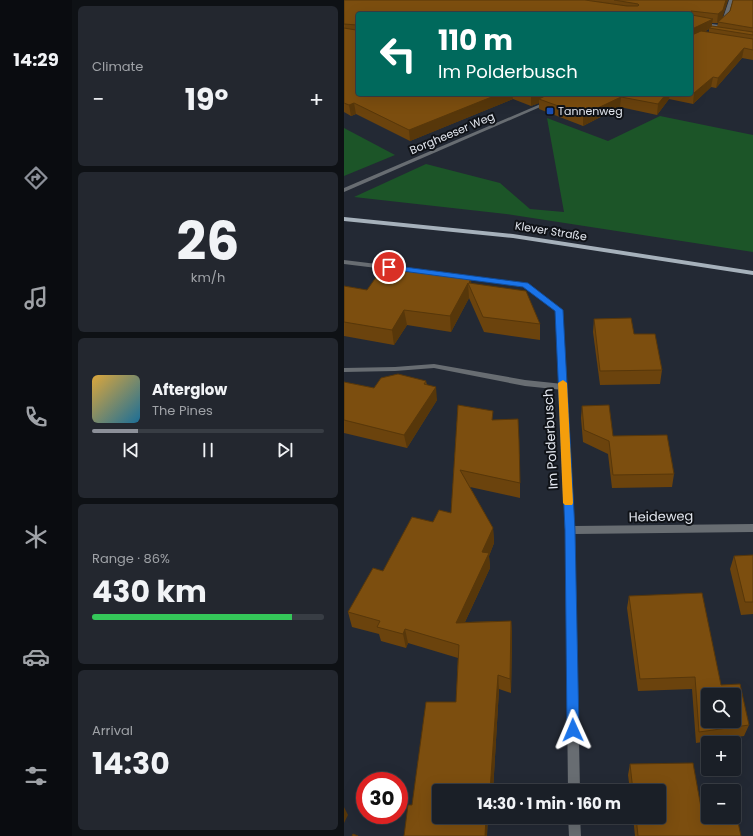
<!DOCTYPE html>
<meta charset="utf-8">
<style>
:root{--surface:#1a1f27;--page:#23272f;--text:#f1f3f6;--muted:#9fa2a7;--line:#383d44;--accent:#8c9099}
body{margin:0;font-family:Poppins,sans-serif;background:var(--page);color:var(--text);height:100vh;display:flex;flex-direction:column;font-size:15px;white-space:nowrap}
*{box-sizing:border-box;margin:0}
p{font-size:13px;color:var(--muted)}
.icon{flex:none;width:22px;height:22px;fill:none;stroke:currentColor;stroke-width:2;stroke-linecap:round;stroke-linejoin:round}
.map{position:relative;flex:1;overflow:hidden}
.panel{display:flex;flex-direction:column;gap:6px;padding:6px;background:#0e1115;width:272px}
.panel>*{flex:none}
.guide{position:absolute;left:12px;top:12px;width:337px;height:84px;border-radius:4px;box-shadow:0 4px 16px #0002,0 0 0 1px var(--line);background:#00695c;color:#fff;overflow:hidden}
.controls{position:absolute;left:357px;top:688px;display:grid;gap:8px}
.controls a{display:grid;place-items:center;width:40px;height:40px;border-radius:4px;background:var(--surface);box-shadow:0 4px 16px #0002,0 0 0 1px var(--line);font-size:20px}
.speed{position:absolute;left:12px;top:772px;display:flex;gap:8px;font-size:20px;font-weight:700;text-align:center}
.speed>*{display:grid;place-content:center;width:52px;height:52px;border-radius:50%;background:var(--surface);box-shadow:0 4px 16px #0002,0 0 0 1px var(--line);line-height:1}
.speed .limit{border:6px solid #d22;background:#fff;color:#111}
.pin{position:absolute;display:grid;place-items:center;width:34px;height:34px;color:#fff;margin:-17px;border:2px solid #fff;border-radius:50%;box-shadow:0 1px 4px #0007}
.me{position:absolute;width:44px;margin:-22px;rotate:359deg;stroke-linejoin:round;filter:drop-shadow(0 0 3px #0008)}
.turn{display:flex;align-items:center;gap:14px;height:84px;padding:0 16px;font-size:18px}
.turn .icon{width:52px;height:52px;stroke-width:2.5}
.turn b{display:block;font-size:28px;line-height:34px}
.big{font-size:30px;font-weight:700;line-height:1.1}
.panel .widget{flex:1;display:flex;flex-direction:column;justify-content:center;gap:6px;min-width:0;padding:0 14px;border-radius:6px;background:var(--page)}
.panel .dial{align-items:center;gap:0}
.dial b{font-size:52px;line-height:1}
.song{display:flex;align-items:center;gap:12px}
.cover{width:48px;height:48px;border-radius:6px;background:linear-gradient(135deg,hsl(40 70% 55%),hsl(200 70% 35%))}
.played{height:4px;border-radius:2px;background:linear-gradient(90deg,var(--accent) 20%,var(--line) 20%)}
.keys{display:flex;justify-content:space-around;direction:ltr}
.heat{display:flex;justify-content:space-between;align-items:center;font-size:22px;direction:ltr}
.charge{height:6px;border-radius:3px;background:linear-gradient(90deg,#34c759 86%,var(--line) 0)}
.trip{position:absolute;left:88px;top:784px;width:234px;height:40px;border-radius:4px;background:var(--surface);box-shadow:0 4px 16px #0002,0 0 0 1px var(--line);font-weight:700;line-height:40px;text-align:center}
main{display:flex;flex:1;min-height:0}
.menu{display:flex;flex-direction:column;width:72px;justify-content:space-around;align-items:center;background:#0a0c10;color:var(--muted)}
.menu .icon{width:28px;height:28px}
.menu .active{color:var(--accent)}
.menu b{font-size:18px;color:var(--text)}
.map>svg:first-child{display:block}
</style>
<main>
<nav class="menu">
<b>14:29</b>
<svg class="icon active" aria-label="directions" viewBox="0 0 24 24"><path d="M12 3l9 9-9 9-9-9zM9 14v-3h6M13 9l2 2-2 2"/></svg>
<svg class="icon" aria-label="music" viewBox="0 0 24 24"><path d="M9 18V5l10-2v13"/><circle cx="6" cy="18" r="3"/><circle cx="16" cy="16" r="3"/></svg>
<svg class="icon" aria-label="phone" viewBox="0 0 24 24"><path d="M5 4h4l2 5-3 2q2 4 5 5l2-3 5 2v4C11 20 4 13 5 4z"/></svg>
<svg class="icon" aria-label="climate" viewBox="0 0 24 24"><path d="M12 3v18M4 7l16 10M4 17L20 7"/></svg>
<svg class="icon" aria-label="car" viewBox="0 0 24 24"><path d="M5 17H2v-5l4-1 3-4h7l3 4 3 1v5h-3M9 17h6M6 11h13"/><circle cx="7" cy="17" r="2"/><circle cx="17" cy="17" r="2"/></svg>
<svg class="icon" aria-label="filters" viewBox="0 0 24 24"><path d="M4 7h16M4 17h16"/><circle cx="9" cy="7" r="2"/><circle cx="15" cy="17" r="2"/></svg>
</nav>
<section class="panel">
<div class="widget"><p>Climate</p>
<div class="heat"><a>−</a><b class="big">19°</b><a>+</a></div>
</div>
<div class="widget dial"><b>26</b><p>km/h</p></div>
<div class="widget">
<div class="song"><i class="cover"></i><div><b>Afterglow</b><p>The Pines</p></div></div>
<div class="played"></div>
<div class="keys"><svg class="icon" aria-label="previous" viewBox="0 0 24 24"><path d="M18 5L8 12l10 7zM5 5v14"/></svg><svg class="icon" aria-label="pause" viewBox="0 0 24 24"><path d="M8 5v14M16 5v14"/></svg><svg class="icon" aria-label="next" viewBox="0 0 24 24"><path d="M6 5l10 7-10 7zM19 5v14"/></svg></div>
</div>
<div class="widget"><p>Range · 86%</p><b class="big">430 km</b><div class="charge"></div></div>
<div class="widget"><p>Arrival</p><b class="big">14:30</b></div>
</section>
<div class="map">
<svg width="409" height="836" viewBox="0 0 409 836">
<rect width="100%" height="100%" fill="#232934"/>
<g fill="#1c5528">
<path d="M 316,116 L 409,135 L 409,252 L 162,214 L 10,197 L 82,164 L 156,183 L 186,209 L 220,212 L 203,118 L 264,141 Z"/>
<path d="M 0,128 L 51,155 L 0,176 Z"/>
</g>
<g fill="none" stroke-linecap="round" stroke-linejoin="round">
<path fill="#686d72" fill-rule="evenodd" d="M 90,364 L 181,380 L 219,384 L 223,387 L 219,390 L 181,386 L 90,368 L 51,371 L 0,372 L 0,368 L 51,367 Z"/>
<g fill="#686d72" fill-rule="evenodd">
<path d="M 385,0 L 389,0 L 383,20 L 379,24 L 377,24 Z"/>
<path d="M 347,21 L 375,25 L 377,26 L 375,27 L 347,23 Z"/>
<path d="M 220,94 L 226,94 L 0,192 L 0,188 Z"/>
<path d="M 0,260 L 49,266 L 52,268 L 49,270 L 0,264 Z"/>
<path d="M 118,275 L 183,284 L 218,310 L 230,526 L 409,524 L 409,532 L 231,534 L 236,791 L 224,791 L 221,530 L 212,311 L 179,287 L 116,278 L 115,277 Z"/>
<path d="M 224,817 L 236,817 L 237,836 L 225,836 Z"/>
</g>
<path fill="#a6b1bb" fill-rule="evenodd" d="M 0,217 L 169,234 L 409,271 L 409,275 L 169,238 L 0,221 Z"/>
</g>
<g fill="#6b430d" fill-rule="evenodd">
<path d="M 0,0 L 384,0 L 378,18 L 409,0 L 409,60 L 398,58 L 372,88 L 367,87 L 349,104 L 325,99 L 313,115 L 276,107 L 239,126 L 195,109 L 195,103 L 187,106 L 169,99 L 66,141 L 12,114 L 7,116 L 0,112 ZM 347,14 L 347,94 L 14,94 ZM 368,23 L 374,23 L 373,27 L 368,26 ZM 365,29 L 365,32 L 360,32 Z"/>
<path d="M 128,283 L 196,324 L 196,340 L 140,332 L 125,298 L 107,332 L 63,325 L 50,345 L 0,336 L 0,286 L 23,290 Z"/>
<path d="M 250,319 L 290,334 L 318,370 L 316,384 L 256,385 L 249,332 Z"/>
<path d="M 82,381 L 83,385 L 93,400 L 63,448 L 0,433 L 0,382 L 30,388 Z"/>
<path d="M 114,405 L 149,420 L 176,455 L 176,498 L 126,487 L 149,528 L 150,543 L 145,556 L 146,568 L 121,622 L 167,621 L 168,635 L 167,693 L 155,689 L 149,791 L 95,791 L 95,817 L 147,817 L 147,818 L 144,818 L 143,836 L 60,836 L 68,805 L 112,702 L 114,658 L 64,643 L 62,648 L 37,641 L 35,634 L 8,627 L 4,612 L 39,571 L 89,522 L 107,513 Z"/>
<path d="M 238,406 L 269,436 L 330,474 L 328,487 L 268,488 L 264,454 L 239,442 L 237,418 Z"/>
<path d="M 409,555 L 409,614 L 397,615 L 386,569 L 390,556 Z"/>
<path d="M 285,596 L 377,685 L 405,725 L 400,736 L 352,743 L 348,689 L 294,691 L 283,608 Z"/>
<path d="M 286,764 L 358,813 L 397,836 L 291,836 L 289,817 L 315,817 L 315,791 L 286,791 L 284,775 Z"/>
</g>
<g fill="#57370a">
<path d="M 382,0 L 384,0 L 378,19 L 373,23 L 374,14 Z"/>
<path d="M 369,19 L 367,28 L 365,28 L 365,29 L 347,38 L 348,29 Z"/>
<path d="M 400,48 L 398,58 L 372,88 L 374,78 Z"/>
<path d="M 369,77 L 367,87 L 349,104 L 350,93 Z"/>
<path d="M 155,94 L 168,94 L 169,99 L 66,141 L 65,130 Z"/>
<path d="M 192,94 L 216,94 L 195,99 L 195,103 L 187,106 L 187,96 Z"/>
<path d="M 322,94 L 326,94 L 325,99 L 313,115 L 314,104 Z"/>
<path d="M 277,97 L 276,107 L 239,126 L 239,115 Z"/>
<path d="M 10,103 L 12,114 L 7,116 L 5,105 Z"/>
<path d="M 127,278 L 128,293 L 125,283 Z"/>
<path d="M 124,283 L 125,298 L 107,332 L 106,316 Z"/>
<path d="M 60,310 L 63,325 L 50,345 L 48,330 Z"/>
<path d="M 92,387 L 93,400 L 63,448 L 60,435 Z"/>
<path d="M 149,528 L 150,543 L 145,556 L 146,568 L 114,637 L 112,623 L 138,552 Z"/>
<path d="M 167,621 L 168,635 L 167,693 L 166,679 Z"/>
<path d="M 61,629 L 64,643 L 62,648 L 59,634 Z"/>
<path d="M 154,675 L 155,689 L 149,791 L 146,791 Z"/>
<path d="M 0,807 L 4,815 L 0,823 Z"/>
<path d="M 142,817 L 143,817 L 143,836 L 141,836 Z"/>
</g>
<g fill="#7c4e0f" stroke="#57370a" fill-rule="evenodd">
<path d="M 0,0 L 241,0 L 283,6 L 294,6 L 295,5 L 294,4 L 270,0 L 382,0 L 379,10 L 374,14 L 347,11 L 348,15 L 369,19 L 348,29 L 348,35 L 357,31 L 409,39 L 409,50 L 400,48 L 374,78 L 369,77 L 350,93 L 347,93 L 347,14 L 14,14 L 14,29 L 13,25 L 0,24 Z"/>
<path d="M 389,0 L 409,0 L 409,28 L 374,22 L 386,11 Z"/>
<path d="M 368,26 L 409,32 L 409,35 L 365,28 Z"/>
<path d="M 0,28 L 12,30 L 14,29 L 14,94 L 155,94 L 65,130 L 10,103 L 5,105 L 0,103 Z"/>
<path d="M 182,94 L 192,94 L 187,96 Z"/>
<path d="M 205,94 L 322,94 L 314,104 L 277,97 L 239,115 L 195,99 Z"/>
<path d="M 40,266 L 127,278 L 125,283 L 182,291 L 196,324 L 139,317 L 124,283 L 106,316 L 60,310 L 48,330 L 0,322 L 0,286 L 23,290 Z"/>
<path d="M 287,318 L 290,334 L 311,334 L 318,370 L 256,371 L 250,319 Z"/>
<path d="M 54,374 L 82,381 L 80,384 L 92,387 L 60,435 L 0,420 L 0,382 L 30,388 L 37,378 Z"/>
<path d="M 114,405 L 149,411 L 148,420 L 174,419 L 175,440 L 176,483 L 116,470 L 149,528 L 138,552 L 145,553 L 112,623 L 167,621 L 166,679 L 154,675 L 146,791 L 95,791 L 95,817 L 142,817 L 141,836 L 60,836 L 64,805 L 68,805 L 82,702 L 112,702 L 115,645 L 61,629 L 59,634 L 33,627 L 36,621 L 4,612 L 29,568 L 39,571 L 68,517 L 89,522 L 95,510 L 107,513 Z"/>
<path d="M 265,405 L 269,436 L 323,435 L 330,474 L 269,475 L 265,441 L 240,430 L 238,406 Z"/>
<path d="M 409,555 L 409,602 L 401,602 L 390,556 Z"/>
<path d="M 358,593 L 377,685 L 396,684 L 405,725 L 355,732 L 351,677 L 296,679 L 285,596 ZM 364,695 L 390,695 L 390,721 L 364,721 Z"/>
<path d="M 349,763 L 358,813 L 364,813 L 364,817 L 390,817 L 390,813 L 392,813 L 397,836 L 294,836 L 292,817 L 315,817 L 315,791 L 289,791 L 286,764 Z"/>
<path d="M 9,834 L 14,836 L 8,836 Z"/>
</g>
<path fill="#1a73e8" stroke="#114b97" d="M 45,265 L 184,283 L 219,310 L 231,530 L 235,730 L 234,734 L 229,736 L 224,734 L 223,730 L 221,530 L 211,311 L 179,287 L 43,269 L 43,266 Z"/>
<path fill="#f59e0b" d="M 219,380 L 223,383 L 229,503 L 228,505 L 221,505 L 219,503 L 214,383 Z"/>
<rect fill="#1a4fb4" stroke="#0f1217" stroke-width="1.5" x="202" y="107" width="8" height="8" rx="2"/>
<g text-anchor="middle" stroke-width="4" stroke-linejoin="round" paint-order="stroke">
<g font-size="11" fill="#e2e6ee" stroke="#0f1217" text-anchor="start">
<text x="214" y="115">Tannenweg</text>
</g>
<g font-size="11" fill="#e2e6ee" stroke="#0f1217">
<text transform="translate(108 133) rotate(-23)" y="4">Borgheeser Weg</text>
<text transform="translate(207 231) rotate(9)" y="4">Klever Straße</text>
</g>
<g font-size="13" fill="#e2e6ee" stroke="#0f1217">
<text transform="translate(206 439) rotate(-93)" y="5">Im Polderbusch</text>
<text transform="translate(317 516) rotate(-1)" y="5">Heideweg</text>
</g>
</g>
</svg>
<div class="controls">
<a><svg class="icon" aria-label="search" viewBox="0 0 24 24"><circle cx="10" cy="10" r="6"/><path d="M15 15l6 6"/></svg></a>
<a>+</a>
<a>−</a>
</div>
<div class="speed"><div class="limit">30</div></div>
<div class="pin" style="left:45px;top:267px;background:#d93025"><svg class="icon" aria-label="arrive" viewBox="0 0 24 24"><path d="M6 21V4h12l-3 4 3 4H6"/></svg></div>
<svg class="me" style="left:229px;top:730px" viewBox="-20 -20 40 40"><path d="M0-17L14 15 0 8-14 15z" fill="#1a73e8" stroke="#fff" stroke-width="4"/></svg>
<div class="trip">14:30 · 1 min · 160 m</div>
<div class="guide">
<div class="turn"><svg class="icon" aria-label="left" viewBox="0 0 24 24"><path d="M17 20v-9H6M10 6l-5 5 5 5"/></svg><div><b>110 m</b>Im Polderbusch</div></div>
</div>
</div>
</main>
